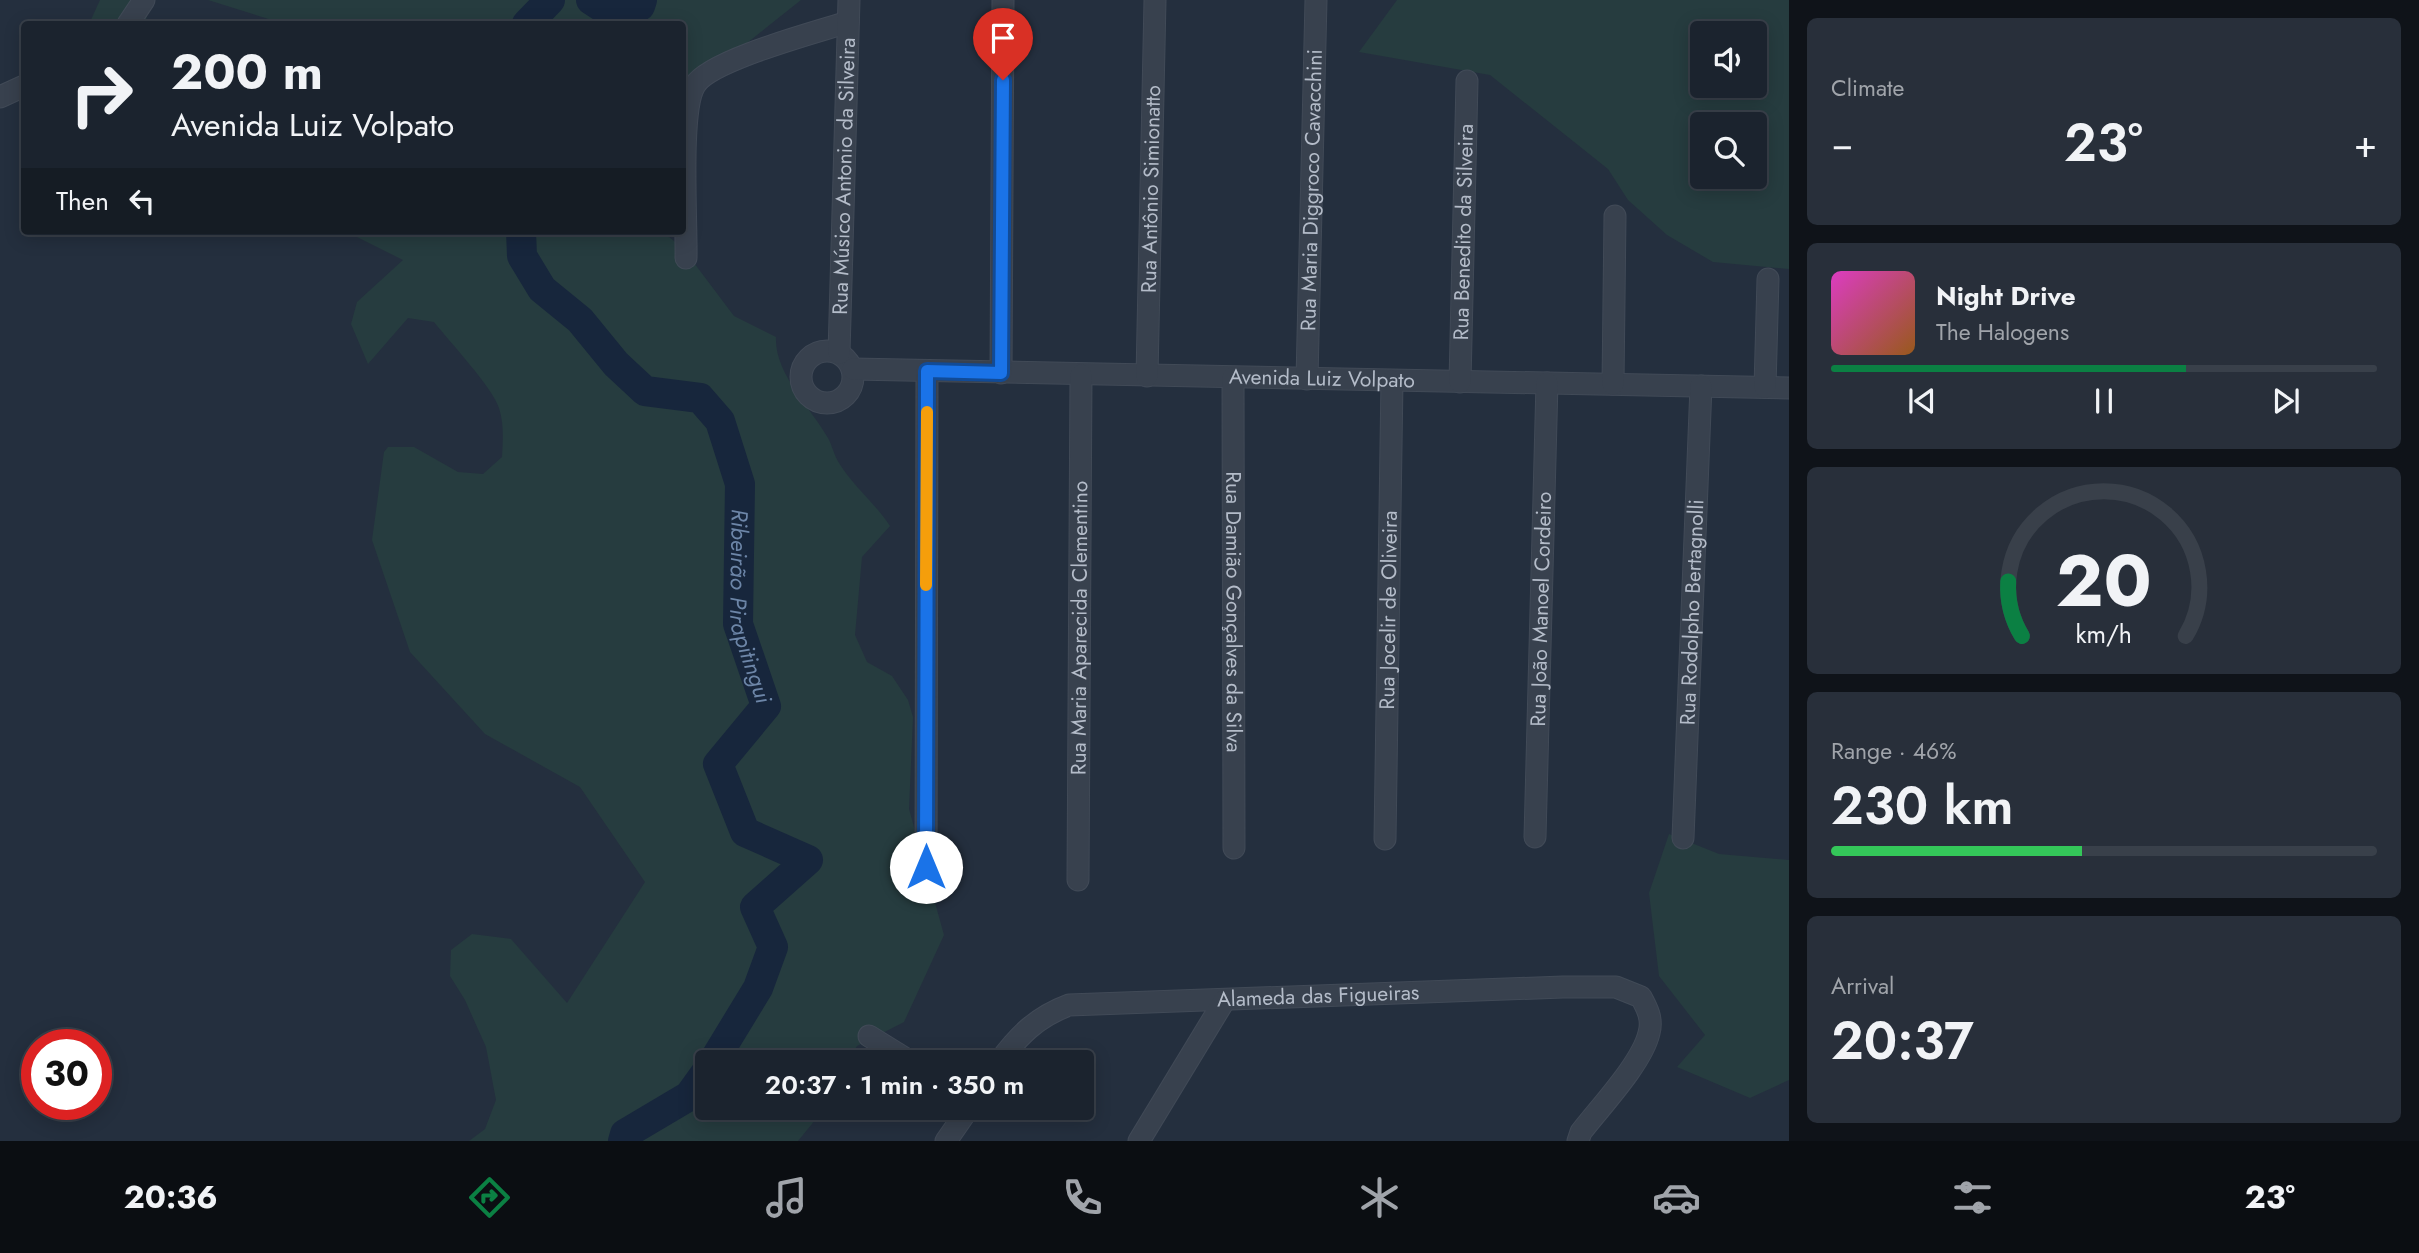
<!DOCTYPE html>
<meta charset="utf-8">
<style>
:root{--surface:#1b232e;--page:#282f3a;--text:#f1f3f6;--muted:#a0a4aa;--line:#39404a;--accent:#0b8043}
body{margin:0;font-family:Jost,sans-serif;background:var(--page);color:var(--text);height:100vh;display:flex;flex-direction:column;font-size:26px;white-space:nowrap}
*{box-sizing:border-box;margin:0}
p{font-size:23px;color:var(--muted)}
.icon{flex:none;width:38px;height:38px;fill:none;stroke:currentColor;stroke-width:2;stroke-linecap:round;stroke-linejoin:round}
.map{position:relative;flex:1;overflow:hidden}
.drawer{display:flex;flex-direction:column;gap:18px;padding:18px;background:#0f1319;width:630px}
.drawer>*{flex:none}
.banner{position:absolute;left:21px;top:21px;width:665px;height:214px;border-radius:7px;box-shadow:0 4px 18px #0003,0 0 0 2px var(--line);background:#1b232e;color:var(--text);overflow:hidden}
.tools{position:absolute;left:1690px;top:21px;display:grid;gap:14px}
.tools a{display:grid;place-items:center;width:77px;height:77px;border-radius:7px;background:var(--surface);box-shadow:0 4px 18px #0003,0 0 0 2px var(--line);font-size:35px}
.speed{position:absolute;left:21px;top:1029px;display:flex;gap:14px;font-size:35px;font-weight:700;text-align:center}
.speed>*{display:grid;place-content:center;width:91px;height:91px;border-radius:50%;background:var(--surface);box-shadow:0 4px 18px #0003,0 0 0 2px var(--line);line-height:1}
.speed .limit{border:10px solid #d22;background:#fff;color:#111}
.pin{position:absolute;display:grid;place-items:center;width:60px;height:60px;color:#fff;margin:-72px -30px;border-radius:50% 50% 50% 0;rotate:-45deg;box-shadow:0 0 7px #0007}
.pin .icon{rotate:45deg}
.me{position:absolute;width:77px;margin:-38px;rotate:0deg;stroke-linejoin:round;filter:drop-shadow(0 0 5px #0008)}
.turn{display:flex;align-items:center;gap:24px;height:147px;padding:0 35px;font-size:32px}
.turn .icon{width:91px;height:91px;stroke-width:2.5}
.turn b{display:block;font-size:49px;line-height:60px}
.then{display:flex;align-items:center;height:66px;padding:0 35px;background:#0003;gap:14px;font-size:26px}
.big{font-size:52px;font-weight:600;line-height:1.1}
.drawer .widget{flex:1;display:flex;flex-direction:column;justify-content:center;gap:10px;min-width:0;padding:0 24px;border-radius:10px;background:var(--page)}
.drawer .dial{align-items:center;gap:0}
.dial svg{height:182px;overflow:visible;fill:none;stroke:var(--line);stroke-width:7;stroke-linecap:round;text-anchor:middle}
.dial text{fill:var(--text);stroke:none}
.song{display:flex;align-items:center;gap:21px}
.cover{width:84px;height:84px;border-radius:10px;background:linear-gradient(135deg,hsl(310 70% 55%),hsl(30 70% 35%))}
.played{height:7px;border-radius:4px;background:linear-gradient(90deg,var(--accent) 65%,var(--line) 65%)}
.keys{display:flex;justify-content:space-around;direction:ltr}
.heat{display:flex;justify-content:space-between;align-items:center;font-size:38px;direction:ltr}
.charge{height:10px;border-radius:5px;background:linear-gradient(90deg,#34c759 46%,var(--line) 0)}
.trip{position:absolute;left:695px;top:1050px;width:399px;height:70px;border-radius:7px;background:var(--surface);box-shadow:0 4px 18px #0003,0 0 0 2px var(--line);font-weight:600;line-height:70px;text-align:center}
.tabs{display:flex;height:112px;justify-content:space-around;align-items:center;background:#0b0e12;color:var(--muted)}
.tabs .icon{width:49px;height:49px}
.tabs .on{color:var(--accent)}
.tabs b{font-size:32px;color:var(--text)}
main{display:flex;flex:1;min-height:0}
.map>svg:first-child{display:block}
</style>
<main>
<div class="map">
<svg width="1789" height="1141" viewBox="0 0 1789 1141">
<rect width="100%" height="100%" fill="#242f3e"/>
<g fill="#263c3f" fill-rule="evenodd">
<path d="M 100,0 L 151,0 L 145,24 L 89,24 Z"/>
<path d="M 208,0 L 801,0 L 683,94 L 682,24 L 267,24 L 278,22 Z"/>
<path d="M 1397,0 L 1789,0 L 1789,269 L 1713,262 L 1667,235 L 1628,200 L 1608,169 L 1490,75 L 1359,52 ZM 1703,33 L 1755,33 L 1755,86 L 1703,86 ZM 1703,124 L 1755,124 L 1755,177 L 1703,177 Z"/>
<path d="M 357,231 L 661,231 L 682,247 L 734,316 L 776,337 C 774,373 811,408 828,438 C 832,445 834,455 839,463 C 853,486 875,503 890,526 L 862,557 L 855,635 L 867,662 L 892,676 L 908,700 L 913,717 L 909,809 L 944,935 L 904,1022 L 857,1046 L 847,1062 L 707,1062 L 707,1108 L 825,1108 L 798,1141 L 469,1141 L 485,1129 L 496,1100 L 486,1047 L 465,1000 L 450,976 L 451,950 L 472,934 L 511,939 L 567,1003 L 645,882 L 580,787 L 485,734 L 410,652 L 372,540 L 384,452 L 388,447 L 414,447 L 458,472 L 483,474 L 502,457 C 503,440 504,424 499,408 C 493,388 449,341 434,322 L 408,318 L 368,364 L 351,324 L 357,302 L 403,260 L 355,236 Z"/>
<path d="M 1669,834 L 1719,854 L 1789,860 L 1789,1080 L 1750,1098 L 1677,1067 L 1705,1035 L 1659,976 L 1649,893 Z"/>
</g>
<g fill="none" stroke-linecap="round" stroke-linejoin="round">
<g stroke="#17263c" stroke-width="30">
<path d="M 591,0 L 611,13 L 640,6 L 642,0"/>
<path d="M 527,24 L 550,0"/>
<path id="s1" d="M 521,231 L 522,256 L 542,289 L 580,320 L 616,364 L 645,391 L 700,398 L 720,421 L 740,484 L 738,624 L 766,706 L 718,764 L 745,832 L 808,860 L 755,907 L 773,947 L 758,988 L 713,1062"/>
<path d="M 623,1141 L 625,1134 L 689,1096 L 707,1071"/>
</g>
<defs>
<g id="minor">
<path d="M 128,24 L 144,0"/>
<path d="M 0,97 L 24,86"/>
<path d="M 686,258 C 687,223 679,110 695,85 C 710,60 817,32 848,22"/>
<circle cx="827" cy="377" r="26"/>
<path id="s2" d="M 839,353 L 849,0"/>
<path id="s3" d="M 853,369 L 1789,388"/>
<path d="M 1001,373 L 1003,0"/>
<path id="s4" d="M 1147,376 L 1155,0"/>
<path id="s5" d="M 1233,378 L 1234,848"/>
<path id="s6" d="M 1307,379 L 1316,0"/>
<path id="s7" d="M 1460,382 L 1467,81"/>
<path d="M 1613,384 L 1615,216"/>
<path d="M 1765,387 L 1768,279"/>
<path id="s8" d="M 1535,837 L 1547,383"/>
<path id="s9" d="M 1683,838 L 1701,386"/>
<path id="s10" d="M 1385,839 L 1392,381"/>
<path d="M 926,867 L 927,371"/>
<path id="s11" d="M 1078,880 L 1081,375"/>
<path d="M 869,1036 L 911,1062"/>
<path id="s12" d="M 999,1062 C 1019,1035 1037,1017 1069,1005 L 1563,987 L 1616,987 L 1641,997 C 1647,1008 1653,1019 1649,1033 C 1642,1063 1601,1106 1581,1132 L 1578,1141"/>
<path d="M 946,1141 L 969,1108"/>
<path d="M 1139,1141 L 1224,1001"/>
</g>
</defs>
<use href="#minor" stroke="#414a57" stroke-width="23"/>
<use href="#minor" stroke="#38414e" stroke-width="21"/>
</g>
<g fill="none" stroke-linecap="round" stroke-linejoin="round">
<defs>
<path id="route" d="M 926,867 L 927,371 L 1001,373 L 1003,80"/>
</defs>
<use href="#route" stroke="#114b97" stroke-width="18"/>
<use href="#route" stroke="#1a73e8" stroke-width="12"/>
<path stroke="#f59e0b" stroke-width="12" d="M 926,585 L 927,412"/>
</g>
<g text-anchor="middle" stroke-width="7" stroke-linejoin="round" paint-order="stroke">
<g font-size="21" fill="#b4bcc9" stroke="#1d2633">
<text dy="7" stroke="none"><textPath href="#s2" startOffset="177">Rua Músico Antonio da Silveira</textPath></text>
<text dy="7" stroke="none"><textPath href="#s4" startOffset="187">Rua Antônio Simionatto</textPath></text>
<text dy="7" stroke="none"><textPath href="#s6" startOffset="189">Rua Maria Diggroco Cavacchini</textPath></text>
<text dy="7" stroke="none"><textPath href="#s7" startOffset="150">Rua Benedito da Silveira</textPath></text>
<text dy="7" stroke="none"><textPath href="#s3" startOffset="469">Avenida Luiz Volpato</textPath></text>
<text dy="7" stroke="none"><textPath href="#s10" startOffset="229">Rua Jocelir de Oliveira</textPath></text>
<text dy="7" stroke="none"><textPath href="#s8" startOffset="228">Rua João Manoel Cordeiro</textPath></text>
<text dy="7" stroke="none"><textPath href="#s9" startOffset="226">Rua Rodolpho Bertagnolli</textPath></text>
<text dy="7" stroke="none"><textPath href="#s5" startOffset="234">Rua Damião Gonçalves da Silva</textPath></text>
<text dy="7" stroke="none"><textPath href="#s11" startOffset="252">Rua Maria Aparecida Clementino</textPath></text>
<text dy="7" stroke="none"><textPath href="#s12" startOffset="341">Alameda das Figueiras</textPath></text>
</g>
<g font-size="23" font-style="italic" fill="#6d86a8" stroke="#1d2633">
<text dy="8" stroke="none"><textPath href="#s1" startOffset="485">Ribeirão Pirapitingui</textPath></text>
</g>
</g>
</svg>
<div class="tools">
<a><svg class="icon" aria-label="sound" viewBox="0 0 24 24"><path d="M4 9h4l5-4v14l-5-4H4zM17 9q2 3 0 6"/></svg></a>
<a><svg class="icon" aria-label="search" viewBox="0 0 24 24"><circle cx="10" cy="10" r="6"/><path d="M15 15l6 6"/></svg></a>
</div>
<div class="speed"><div class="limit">30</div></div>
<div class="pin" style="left:1003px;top:80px;background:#d93025"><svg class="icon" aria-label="arrive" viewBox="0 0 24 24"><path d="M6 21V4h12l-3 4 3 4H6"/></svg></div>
<svg class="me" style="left:926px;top:867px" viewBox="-20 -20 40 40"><circle r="19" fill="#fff"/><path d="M0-13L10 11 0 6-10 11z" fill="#1a73e8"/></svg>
<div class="trip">20:37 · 1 min · 350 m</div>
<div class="banner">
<div class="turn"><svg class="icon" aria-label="right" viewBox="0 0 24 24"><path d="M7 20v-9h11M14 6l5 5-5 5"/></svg><div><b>200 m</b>Avenida Luiz Volpato</div></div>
<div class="then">Then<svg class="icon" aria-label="left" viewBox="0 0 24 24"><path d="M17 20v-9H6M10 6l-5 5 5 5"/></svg></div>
</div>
</div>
<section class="drawer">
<div class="widget"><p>Climate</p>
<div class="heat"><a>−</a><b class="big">23°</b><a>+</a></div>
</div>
<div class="widget">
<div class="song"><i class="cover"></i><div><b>Night Drive</b><p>The Halogens</p></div></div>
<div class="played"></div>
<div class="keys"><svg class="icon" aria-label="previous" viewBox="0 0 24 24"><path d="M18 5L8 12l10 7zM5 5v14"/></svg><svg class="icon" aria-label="pause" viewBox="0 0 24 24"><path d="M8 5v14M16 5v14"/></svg><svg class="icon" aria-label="next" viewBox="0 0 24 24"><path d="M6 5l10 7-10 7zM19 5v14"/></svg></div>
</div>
<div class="widget dial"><svg viewBox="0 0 100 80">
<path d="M14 69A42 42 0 1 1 86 69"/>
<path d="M14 69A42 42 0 0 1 8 45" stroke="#0b8043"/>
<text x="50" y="56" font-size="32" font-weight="700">20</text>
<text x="50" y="72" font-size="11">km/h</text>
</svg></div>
<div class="widget"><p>Range · 46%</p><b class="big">230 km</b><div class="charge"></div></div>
<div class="widget"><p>Arrival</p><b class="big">20:37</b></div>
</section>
</main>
<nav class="tabs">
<b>20:36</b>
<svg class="icon on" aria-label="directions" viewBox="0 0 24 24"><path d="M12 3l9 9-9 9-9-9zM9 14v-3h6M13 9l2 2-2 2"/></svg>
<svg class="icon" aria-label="music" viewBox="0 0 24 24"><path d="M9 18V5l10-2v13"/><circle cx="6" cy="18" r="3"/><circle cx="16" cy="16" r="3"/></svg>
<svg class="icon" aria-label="phone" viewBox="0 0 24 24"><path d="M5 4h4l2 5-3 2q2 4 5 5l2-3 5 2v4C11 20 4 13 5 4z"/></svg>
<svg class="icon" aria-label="climate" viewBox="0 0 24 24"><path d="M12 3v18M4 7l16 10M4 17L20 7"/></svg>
<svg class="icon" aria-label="car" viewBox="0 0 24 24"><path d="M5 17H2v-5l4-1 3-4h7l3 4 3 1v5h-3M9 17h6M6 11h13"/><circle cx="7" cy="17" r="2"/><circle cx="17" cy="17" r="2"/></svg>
<svg class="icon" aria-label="filters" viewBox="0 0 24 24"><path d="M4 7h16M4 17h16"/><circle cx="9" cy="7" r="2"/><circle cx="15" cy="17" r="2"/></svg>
<b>23°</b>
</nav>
